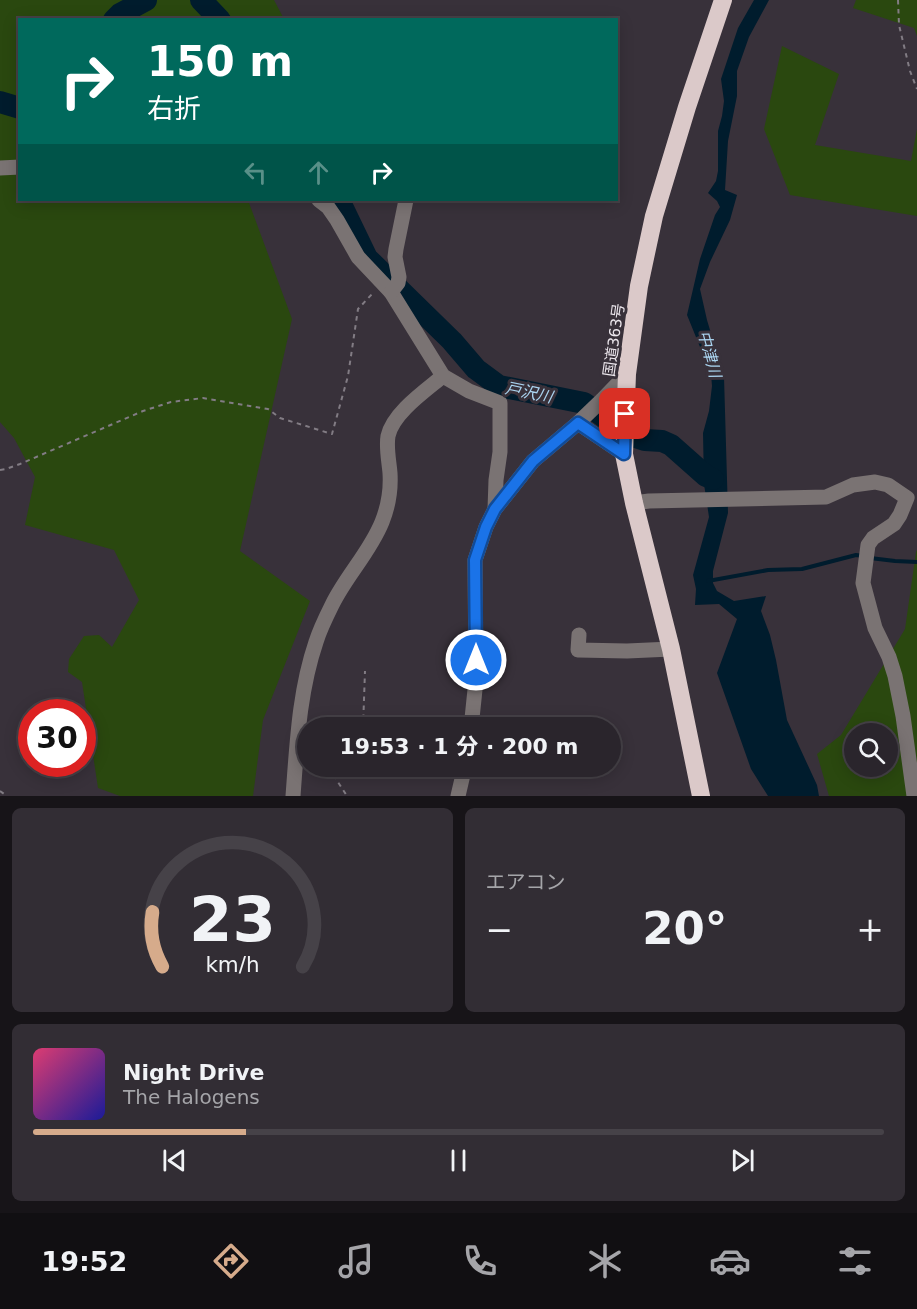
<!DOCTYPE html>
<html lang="ja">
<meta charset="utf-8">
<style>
:root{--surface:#2a252c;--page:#322d34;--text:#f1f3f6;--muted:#a5a5a9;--line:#464248;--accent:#d6ab8b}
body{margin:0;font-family:"DejaVu Sans","Noto Sans JP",sans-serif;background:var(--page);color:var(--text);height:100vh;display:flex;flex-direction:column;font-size:22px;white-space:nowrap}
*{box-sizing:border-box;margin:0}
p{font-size:20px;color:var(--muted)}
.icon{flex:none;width:33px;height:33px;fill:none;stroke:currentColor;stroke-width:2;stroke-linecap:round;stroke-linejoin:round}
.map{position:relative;height:796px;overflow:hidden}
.details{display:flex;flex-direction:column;gap:12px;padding:12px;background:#171418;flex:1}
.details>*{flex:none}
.hud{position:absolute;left:18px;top:18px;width:600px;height:183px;border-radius:0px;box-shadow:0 3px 15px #0003,0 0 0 2px var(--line);background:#00695c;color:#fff;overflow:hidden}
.controls{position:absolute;left:844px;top:723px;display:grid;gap:12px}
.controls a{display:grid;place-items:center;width:54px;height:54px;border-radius:50%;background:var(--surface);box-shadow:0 3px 15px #0003,0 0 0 2px var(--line);font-size:30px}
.speed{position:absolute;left:18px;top:699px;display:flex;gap:12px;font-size:30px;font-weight:700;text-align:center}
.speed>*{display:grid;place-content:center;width:78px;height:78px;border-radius:50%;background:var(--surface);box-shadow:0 3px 15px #0003,0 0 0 2px var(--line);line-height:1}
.speed .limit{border:9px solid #d22;background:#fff;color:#111}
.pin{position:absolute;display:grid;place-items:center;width:51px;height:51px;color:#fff;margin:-26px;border-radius:12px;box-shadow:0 3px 9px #0006}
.me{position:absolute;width:66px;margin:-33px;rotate:0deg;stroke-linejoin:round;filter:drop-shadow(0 0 4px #0008)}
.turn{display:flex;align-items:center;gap:21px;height:126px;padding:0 30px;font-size:27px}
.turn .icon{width:78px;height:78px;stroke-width:2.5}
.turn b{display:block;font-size:42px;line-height:51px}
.lanes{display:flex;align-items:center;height:57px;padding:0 30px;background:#0003;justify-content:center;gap:30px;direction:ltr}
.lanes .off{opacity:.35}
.big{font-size:45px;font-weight:700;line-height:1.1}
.details .widget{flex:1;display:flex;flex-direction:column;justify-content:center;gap:9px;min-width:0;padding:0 21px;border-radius:9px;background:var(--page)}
.details .dial{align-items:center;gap:0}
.dial svg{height:156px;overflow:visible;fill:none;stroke:var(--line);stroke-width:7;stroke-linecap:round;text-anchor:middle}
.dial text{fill:var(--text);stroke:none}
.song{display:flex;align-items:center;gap:18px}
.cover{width:72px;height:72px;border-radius:9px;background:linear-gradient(135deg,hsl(340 70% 55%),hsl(240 70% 35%))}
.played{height:6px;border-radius:3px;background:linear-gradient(90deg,var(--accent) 25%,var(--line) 25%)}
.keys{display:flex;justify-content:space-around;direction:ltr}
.heat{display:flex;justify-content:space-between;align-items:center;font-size:33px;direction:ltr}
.details .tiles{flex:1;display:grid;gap:12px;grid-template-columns:1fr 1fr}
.widget:last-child{grid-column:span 2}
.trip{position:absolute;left:297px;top:717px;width:324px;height:60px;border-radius:30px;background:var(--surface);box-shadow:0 3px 15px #0003,0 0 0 2px var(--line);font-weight:700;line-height:60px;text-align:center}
.tabs{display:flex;height:96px;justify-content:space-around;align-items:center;background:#110f12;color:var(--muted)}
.tabs .icon{width:42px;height:42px}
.tabs .on{color:var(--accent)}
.tabs b{font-size:27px;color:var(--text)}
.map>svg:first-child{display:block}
</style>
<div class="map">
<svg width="917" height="796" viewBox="0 0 917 796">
<rect width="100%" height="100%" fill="#38313a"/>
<g fill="#2a480f" fill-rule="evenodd">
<path d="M 0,0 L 274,0 L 284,19 L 20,20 L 20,200 L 248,200 L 292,319 L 240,551 L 310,601 L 263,720 L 253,796 L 120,796 L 98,788 L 82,682 L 68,672 L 69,659 L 84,636 L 99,635 L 112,647 L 139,600 L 114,550 L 25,525 L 35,477 L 14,438 L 0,422 Z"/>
<path d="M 856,0 L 917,0 L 917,36 L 914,28 L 853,8 Z"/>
<path d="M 782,46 L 839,74 L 815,145 L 911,161 L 917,129 L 917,216 L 790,195 L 764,129 Z"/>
<path d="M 917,550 L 917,796 L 829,796 L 817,754 L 841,735 L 905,629 L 916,552 ZM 855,734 L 888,734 L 888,766 L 855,766 Z"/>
</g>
<path fill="#001c2d" d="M 754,0 L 769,0 L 749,37 L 737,71 L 737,96 L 728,141 L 725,190 L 737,195 L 730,220 L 710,262 L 700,289 L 707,320 L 724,377 L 728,513 L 713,571 L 713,583 L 717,591 L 734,601 L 766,596 L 761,611 L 770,635 L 776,660 L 787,720 L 817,785 L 819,796 L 768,796 L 751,769 L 717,673 L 737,619 L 719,604 L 695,605 L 696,589 L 693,575 L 709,517 L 704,484 L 703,433 L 709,411 L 712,386 L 711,374 L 687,315 L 700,259 L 715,215 L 720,207 L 717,201 L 708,193 L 716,181 L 718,171 L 718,131 L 722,116 L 724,101 L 721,79 L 738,28 Z"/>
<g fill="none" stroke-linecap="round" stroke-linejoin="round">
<g stroke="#001c2d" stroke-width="4">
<path d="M 870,558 L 895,561 L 917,562"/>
<path d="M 708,581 L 768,570 L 802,569 L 856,555 L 863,556"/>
</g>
<g stroke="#001c2d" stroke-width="22">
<path d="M 201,0 L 220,20"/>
<path d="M 114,20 L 120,14 L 146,0"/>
<path d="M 0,102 L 20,108"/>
<path d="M 339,200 L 367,258 L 452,341 L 476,369 L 499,386 L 584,403 L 630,435 L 645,440 L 662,441 L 671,445 L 706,476 L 713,479"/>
</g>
<g stroke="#827c84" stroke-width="2" stroke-dasharray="4.5 4.5" stroke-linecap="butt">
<path d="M 898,0 L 899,25 L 910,71 L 917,89"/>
<path d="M 0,470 L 6,469 L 20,464 L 143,411 L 171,402 L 203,398 L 268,409 L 280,418 L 332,434 L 348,376 L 358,309 L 373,293"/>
<path d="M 363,728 L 365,671"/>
<path d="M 325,766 L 334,776"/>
<path d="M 332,766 L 336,779 L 347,796"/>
<path d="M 0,791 L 7,796"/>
</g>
<g stroke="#7a7373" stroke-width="15">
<path d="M 0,168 L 20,167"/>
<path d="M 319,200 L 328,207 L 337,220 L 358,257 L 391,292 L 443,376 L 469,391 L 500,403 L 500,452 L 496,480 L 495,509"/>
<path d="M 391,292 L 398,283 L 399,277 L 395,257 L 396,249 L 406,200"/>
<path d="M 578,423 L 624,454"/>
<path d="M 634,503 L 649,501 L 826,497 L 853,485 L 875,482 L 888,485 L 907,498 L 900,515 L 894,524 L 873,538 L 868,545 L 863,583 L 875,628 L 889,657 L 895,676 L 903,716 L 914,796"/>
<path d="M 579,635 L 578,650 L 627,651 L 671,649"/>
<path d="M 471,728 L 476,680 L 475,560 L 486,527 L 495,509 L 533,461 L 578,423 L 602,400 L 627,374"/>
<path d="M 293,796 C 297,744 299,692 316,642 C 320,629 326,617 332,605 C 346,576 370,552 382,522 C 388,507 391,489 390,473 C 389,461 386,448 388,436 C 393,413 425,391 443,376"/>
<path d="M 458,796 L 465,766"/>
</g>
<path stroke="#dbc9c9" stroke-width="18" d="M 701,796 L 671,649 L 634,503 L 624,454 L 627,374 L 639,286 L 654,216 L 687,107 L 723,0"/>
</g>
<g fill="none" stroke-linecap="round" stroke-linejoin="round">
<defs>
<path id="route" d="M 476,660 L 475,560 L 486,527 L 495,509 L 533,461 L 578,423 L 624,454 L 625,414"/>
</defs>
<use href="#route" stroke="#114b97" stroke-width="15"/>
<use href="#route" stroke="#1a73e8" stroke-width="10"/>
</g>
<g text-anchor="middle" stroke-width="6" stroke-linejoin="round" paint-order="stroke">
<g font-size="15" fill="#ece7ed" stroke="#38313a">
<text transform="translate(614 340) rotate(-82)" y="5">国道363号</text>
</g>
<g font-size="16" font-style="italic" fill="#aad4f0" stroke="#38313a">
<text transform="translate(710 354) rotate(75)" y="6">中津川</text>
<text transform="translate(529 392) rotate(12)" y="6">戸沢川</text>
</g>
</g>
</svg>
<div class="controls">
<a><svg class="icon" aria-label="search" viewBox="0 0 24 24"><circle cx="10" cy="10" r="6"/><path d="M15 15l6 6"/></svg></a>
</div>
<div class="speed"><div class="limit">30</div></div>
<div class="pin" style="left:625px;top:414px;background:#d93025"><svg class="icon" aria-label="arrive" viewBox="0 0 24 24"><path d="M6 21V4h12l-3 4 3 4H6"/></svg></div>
<svg class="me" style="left:476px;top:660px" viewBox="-20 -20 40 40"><circle r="17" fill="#1a73e8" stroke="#fff" stroke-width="3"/><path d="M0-11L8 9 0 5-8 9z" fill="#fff"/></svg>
<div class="trip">19:53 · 1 分 · 200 m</div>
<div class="hud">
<div class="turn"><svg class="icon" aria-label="right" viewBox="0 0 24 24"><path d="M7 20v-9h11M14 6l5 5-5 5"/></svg><div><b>150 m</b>右折</div></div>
<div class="lanes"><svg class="icon off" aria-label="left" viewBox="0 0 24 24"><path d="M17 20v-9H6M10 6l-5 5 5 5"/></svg><svg class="icon off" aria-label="ahead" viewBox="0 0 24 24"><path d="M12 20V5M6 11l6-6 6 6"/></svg><svg class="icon" aria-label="right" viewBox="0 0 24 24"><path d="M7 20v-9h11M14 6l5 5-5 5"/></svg></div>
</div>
</div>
<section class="details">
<div class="tiles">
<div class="widget dial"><svg viewBox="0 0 100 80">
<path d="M14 69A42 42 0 1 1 86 69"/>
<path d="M14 69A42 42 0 0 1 9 41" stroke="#d6ab8b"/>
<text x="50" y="56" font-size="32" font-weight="700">23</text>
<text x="50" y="72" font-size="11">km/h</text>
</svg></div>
<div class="widget"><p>エアコン</p>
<div class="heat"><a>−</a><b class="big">20°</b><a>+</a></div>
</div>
<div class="widget">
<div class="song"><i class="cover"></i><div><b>Night Drive</b><p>The Halogens</p></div></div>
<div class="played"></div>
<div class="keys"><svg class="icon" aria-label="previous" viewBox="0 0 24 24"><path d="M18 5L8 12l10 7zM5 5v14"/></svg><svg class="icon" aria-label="pause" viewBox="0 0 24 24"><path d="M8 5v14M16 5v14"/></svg><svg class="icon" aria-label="next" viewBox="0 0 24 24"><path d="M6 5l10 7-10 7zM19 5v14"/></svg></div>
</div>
</div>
</section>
<nav class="tabs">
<b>19:52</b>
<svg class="icon on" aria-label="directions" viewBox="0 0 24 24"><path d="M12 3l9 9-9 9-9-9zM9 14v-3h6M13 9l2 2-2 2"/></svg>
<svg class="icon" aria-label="music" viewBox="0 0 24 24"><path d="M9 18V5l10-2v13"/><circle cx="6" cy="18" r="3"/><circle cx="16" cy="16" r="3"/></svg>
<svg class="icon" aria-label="phone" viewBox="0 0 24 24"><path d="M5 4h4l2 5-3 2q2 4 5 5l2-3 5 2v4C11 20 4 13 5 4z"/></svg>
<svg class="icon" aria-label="climate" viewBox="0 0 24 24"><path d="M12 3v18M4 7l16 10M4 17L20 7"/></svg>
<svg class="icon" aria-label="car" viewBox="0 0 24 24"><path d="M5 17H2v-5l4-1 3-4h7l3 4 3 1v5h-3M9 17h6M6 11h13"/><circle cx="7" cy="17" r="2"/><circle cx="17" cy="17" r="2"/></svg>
<svg class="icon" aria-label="filters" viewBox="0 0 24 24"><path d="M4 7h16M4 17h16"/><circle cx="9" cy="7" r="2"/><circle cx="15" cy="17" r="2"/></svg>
</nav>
